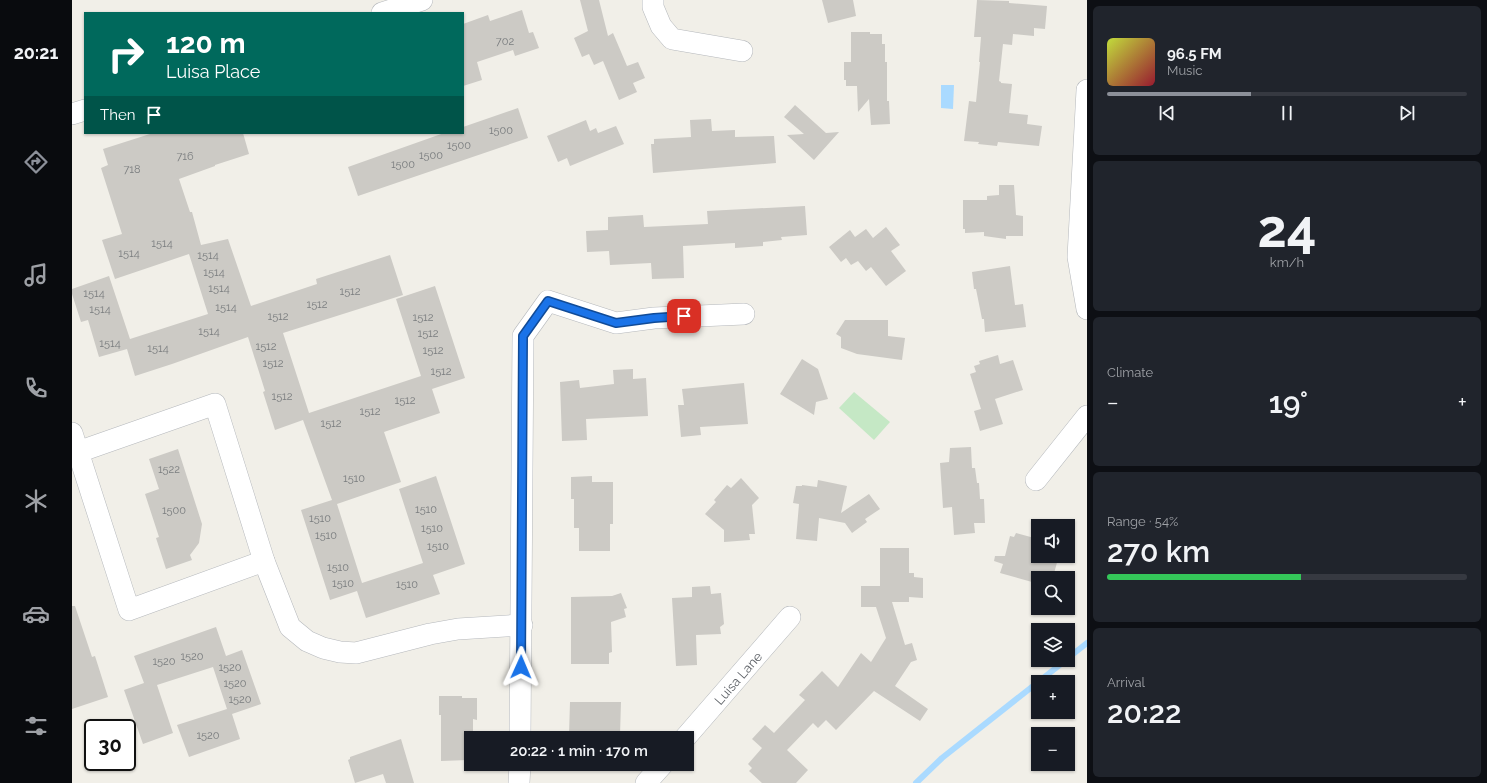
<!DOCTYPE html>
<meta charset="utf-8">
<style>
:root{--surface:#171b24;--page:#20242c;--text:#f1f3f6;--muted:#9ea1a6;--line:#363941;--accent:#8c9099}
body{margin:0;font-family:Raleway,sans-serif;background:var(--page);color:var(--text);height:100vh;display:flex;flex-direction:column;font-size:15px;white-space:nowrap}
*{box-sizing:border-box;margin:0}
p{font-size:13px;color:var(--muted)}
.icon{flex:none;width:22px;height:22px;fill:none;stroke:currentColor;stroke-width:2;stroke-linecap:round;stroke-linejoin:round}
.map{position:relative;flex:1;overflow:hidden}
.sheet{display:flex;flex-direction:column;gap:6px;padding:6px;background:#0d0f14;width:400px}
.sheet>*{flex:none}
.banner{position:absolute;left:12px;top:12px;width:380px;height:122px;border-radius:0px;box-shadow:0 1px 3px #0004;background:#00695c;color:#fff;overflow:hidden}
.buttons{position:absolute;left:959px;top:519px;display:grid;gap:8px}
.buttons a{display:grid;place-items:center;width:44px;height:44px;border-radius:0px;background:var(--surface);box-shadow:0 1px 3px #0004;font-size:20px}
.speed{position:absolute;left:12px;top:719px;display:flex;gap:8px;font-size:20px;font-weight:700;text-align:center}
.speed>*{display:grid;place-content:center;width:52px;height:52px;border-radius:50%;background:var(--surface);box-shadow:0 1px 3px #0004;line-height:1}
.speed .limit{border:2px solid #111;border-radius:6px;background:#fff;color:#111}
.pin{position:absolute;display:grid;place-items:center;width:34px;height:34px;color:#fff;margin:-17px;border-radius:8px;box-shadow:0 2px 6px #0006}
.me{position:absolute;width:44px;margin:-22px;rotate:1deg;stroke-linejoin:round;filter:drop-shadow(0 0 3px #0008)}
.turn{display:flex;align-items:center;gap:14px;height:84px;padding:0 16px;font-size:18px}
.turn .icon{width:52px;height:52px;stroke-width:2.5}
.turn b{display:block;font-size:28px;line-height:34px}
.then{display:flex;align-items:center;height:38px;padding:0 16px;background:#0003;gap:8px;font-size:15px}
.big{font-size:30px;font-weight:600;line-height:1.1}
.sheet .widget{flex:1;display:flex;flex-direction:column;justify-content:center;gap:6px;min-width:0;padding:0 14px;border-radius:6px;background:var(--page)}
.sheet .dial{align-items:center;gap:0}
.dial b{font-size:52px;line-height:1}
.song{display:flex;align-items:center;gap:12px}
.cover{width:48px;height:48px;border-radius:6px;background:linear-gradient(135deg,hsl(70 70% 55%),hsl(350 70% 35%))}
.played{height:4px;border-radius:2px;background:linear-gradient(90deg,var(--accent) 40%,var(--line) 40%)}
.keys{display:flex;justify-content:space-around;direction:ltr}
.heat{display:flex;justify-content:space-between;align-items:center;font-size:22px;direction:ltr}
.charge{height:6px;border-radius:3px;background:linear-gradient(90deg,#34c759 54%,var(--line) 0)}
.trip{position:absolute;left:392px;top:731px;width:230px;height:40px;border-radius:0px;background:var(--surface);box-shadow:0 1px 3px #0004;font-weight:600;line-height:40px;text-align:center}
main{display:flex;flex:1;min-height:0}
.dock{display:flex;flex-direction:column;width:72px;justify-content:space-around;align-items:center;background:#090b0e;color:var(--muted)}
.dock .icon{width:28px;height:28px}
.dock .current{color:var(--accent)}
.dock b{font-size:18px;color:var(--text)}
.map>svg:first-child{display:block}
</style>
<main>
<nav class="dock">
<b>20:21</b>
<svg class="icon current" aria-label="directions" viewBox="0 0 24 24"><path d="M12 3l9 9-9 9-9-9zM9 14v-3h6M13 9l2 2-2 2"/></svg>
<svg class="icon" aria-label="music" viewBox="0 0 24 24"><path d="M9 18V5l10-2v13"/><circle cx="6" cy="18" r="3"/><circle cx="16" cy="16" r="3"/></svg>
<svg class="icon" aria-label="phone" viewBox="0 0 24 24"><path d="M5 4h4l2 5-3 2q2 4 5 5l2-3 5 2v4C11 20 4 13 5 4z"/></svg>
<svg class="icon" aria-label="climate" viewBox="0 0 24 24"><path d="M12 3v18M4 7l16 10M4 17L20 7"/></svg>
<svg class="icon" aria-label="car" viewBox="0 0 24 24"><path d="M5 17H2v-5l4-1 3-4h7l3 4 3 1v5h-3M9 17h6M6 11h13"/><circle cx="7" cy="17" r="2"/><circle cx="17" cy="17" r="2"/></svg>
<svg class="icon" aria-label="filters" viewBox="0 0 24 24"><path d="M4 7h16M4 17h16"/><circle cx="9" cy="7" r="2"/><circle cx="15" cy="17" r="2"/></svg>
</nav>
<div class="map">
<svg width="1015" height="783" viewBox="0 0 1015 783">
<rect width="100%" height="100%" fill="#f1efe8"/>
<path fill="#c5e8c5" d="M 782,392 L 818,422 L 802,440 L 767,408 Z"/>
<path fill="#aadaff" d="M 869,85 L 882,85 L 881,109 L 869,108 Z"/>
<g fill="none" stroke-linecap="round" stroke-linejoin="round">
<g stroke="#aadaff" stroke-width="6">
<path d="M 996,658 L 1015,643"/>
<path d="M 844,783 L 870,758 L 994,660"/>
</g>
</g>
<g fill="#cccac5">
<path d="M 508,0 L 527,0 L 536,36 L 541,33 L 555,66 L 566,62 L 573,78 L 561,83 L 565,92 L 547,100 L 531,61 L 522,65 L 517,54 L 510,57 L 502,38 L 516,31 Z"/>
<path d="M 750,0 L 781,0 L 784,16 L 756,23 Z"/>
<path d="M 905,0 L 937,1 L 937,3 L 975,6 L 973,29 L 962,28 L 962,36 L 941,34 L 940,45 L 931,44 L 927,81 L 929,82 L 929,83 L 940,84 L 937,113 L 956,115 L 955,124 L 970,126 L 967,146 L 926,142 L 925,146 L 906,144 L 907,142 L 892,141 L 897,101 L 904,102 L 908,62 L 907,62 L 909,37 L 902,37 Z"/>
<path d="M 450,10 L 457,33 L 461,32 L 467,48 L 443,56 L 441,50 L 405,62 L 410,80 L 391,86 L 391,24 L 416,15 L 418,21 Z"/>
<path d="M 779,32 L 798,32 L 798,34 L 810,34 L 810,44 L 813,44 L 813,62 L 815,62 L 815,101 L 817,101 L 818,124 L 799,125 L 797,99 L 786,112 L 785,86 L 774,86 L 774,80 L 772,80 L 772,62 L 779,62 Z"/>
<path d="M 723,105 L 754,133 L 767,132 L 742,160 L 715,135 L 732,134 L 712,117 Z"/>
<path d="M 446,108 L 456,138 L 286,196 L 276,167 L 372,133 L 391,133 L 391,127 Z"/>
<path d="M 639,119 L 640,131 L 663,130 L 663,137 L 702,136 L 704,163 L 581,173 L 579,144 L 582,144 L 582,139 L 619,137 L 618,120 Z"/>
<path d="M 514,120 L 518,131 L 524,128 L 526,133 L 544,126 L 552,144 L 498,166 L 495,158 L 486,162 L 475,136 Z"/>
<path d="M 81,133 L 171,133 L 177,154 L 143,165 L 143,166 L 107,179 L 118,212 L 120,212 L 129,245 L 156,239 L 179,306 L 245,284 L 244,279 L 318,255 L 331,295 L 211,333 L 237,413 L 349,376 L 324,299 L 363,286 L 393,378 L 360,389 L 368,413 L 312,432 L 329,482 L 265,504 L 290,583 L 351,563 L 327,489 L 364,476 L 393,564 L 361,575 L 368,594 L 294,618 L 285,591 L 258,600 L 229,510 L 260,500 L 231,420 L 203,430 L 191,392 L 193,391 L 176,337 L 100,364 L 63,376 L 55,349 L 27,357 L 16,320 L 9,322 L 0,294 L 0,289 L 37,276 L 58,339 L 136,314 L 117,254 L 43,279 L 30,240 L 50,234 L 29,168 L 36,165 L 31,149 Z"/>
<path d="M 927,185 L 942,185 L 944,215 L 951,216 L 951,236 L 934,236 L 934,239 L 912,236 L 912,232 L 893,233 L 893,229 L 891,229 L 891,200 L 915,200 L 915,196 L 927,195 Z"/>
<path d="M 733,206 L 735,235 L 709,237 L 710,240 L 691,242 L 691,246 L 663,248 L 663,243 L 611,246 L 612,278 L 580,279 L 579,263 L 538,265 L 537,251 L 515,252 L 514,231 L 536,230 L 536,217 L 571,215 L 572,227 L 636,224 L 635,211 Z"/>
<path d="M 814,227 L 828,245 L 819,251 L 834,271 L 814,286 L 799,267 L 794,271 L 786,261 L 779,265 L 774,258 L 769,262 L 757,247 L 778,230 L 783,237 L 794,229 L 801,238 Z"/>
<path d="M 938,266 L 943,305 L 951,304 L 954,327 L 913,332 L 912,319 L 910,319 L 904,289 L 902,289 L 900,272 Z"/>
<path d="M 773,320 L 816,320 L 816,336 L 833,338 L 830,360 L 785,354 L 769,348 L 769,337 L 764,334 Z"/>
<path d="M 926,355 L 928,364 L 941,360 L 951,390 L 923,399 L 931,424 L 908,431 L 902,411 L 909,409 L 898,374 L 904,372 L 902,366 L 908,364 L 907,361 Z"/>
<path d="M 730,359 L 746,369 L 756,399 L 744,402 L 742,415 L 708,394 Z"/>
<path d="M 561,369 L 561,379 L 574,378 L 576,416 L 514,419 L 515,440 L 490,441 L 488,382 L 507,380 L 508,388 L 542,384 L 541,370 Z"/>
<path d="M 672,383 L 676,424 L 628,427 L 629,435 L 609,437 L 606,405 L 612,405 L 610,389 Z"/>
<path d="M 899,447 L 900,468 L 903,468 L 905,483 L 907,483 L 908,499 L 912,499 L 913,523 L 902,523 L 903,533 L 882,535 L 880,507 L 871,508 L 868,463 L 877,462 L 878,448 Z"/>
<path d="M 106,449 L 130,524 L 127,543 L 118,555 L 120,560 L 94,569 L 84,538 L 87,537 L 73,494 L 87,489 L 77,459 Z"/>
<path d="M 520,476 L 520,482 L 541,482 L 541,524 L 538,524 L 538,551 L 507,551 L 507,528 L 502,528 L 502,499 L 499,499 L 499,477 Z"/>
<path d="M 669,478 L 687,498 L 680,505 L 683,534 L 677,534 L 678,540 L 652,542 L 652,530 L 633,514 L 644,502 L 642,500 L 655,485 L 659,488 Z"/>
<path d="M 746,480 L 775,486 L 769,513 L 797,494 L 808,509 L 793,519 L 795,522 L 780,533 L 773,523 L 747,518 L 745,541 L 724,539 L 727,504 L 721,503 L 724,486 L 730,486 L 730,485 L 745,487 Z"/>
<path d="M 944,533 L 966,539 L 966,556 L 976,556 L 986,559 L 981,577 L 963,572 L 960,582 L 928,573 L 931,564 L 922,561 L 923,556 L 933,556 L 938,536 L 942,537 Z"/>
<path d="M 808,548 L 837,548 L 837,573 L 842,573 L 842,577 L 851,578 L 851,598 L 837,597 L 837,602 L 820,602 L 833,645 L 840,643 L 845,660 L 839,662 L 823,686 L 856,709 L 848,721 L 802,691 L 764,730 L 754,720 L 746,728 L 741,723 L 715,750 L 736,770 L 724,783 L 690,783 L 677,771 L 680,768 L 676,764 L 690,748 L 680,739 L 693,725 L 702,733 L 733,700 L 727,695 L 750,671 L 766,687 L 789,653 L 799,662 L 814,638 L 804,607 L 789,607 L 789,586 L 808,586 Z"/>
<path d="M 638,586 L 639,594 L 649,593 L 652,624 L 648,627 L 649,634 L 624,635 L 625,665 L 604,666 L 600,598 L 620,597 L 620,587 Z"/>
<path d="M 549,593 L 555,608 L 552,609 L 554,617 L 539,622 L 540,652 L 537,653 L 537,664 L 499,664 L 499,597 L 540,596 Z"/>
<path d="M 0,606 L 3,606 L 20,657 L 23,656 L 36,697 L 0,709 Z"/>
<path d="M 144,627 L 154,656 L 170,650 L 189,704 L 160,714 L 168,739 L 117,757 L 105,725 L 155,709 L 141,667 L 85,685 L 101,733 L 71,744 L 52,690 L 72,683 L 62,656 Z"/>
<path d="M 367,696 L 390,696 L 390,698 L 405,698 L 405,720 L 401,719 L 401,738 L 399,738 L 399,740 L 396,740 L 396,760 L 369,761 L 369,715 L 367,715 Z"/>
<path d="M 498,702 L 549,702 L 548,735 L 535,735 L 535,738 L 506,738 L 506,735 L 497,735 Z"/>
<path d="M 329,739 L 342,783 L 314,783 L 311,774 L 283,783 L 276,760 L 278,759 L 278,757 Z"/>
<rect x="506" y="764" width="21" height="6"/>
</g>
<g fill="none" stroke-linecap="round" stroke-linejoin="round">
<defs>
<g id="street">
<path d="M 581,0 L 581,7 L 589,26 L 600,39 L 670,51"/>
<path d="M 310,13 L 350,0"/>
<path d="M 1015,90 L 1006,257 L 1015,309"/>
<path d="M 0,114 L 13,110"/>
<path d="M 0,433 L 57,610 L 192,561 L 218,627 L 235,641 L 251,648 L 268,652 L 284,653 L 358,634 L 386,629 L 450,625"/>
<path d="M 6,452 L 143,404 L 192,561"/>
<path d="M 964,480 L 1015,416"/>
<path d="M 448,738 L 451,336 L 476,301 L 544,323 L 582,318 L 672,314"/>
<path d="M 613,738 L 718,617"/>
<path d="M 447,783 L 448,764"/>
<path d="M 574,783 L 591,764"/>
</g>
</defs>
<use href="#street" stroke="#b5b8bc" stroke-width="22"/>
<use href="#street" stroke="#fff" stroke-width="21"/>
</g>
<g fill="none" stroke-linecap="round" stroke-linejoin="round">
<defs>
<path id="route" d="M 449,667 L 451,336 L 476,301 L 544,323 L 582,318 L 612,316"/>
</defs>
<use href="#route" stroke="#114b97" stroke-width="10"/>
<use href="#route" stroke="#1a73e8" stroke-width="7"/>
</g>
<g text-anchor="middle" stroke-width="4" stroke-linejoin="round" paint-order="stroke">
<g font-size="11" fill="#7a7d7f">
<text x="433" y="45">702</text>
<text x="429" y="134">1500</text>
<text x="387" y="149">1500</text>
<text x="359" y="159">1500</text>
<text x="113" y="160">716</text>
<text x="331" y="168">1500</text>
<text x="60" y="173">718</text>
<text x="90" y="247">1514</text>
<text x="57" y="257">1514</text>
<text x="136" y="259">1514</text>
<text x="142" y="276">1514</text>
<text x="147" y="292">1514</text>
<text x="278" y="295">1512</text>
<text x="22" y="297">1514</text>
<text x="245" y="308">1512</text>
<text x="154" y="311">1514</text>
<text x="28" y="313">1514</text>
<text x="206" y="320">1512</text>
<text x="351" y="321">1512</text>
<text x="137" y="335">1514</text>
<text x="356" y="337">1512</text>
<text x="38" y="347">1514</text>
<text x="194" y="350">1512</text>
<text x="86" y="352">1514</text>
<text x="361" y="354">1512</text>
<text x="201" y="367">1512</text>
<text x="369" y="375">1512</text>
<text x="210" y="400">1512</text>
<text x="333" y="404">1512</text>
<text x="298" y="415">1512</text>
<text x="259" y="427">1512</text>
<text x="97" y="473">1522</text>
<text x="282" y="482">1510</text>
<text x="354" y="513">1510</text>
<text x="102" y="514">1500</text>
<text x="248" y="522">1510</text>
<text x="360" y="532">1510</text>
<text x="254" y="539">1510</text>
<text x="366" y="550">1510</text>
<text x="266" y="571">1510</text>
<text x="271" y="587">1510</text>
<text x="335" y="588">1510</text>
<text x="120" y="660">1520</text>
<text x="92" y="665">1520</text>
<text x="158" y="671">1520</text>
<text x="163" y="687">1520</text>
<text x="168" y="703">1520</text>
<text x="136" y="739">1520</text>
</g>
<g font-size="13" fill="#5f6368" stroke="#fff">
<text transform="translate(666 678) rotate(-49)" y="5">Luisa Lane</text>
</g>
</g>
</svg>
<div class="buttons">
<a><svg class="icon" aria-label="sound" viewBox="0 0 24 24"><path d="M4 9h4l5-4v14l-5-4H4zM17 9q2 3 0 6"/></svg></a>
<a><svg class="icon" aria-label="search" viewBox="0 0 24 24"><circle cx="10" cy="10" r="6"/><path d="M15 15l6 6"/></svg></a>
<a><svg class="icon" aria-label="layers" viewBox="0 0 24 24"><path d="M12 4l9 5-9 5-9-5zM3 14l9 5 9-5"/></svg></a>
<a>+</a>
<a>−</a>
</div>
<div class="speed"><div class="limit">30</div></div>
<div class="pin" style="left:612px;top:316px;background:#d93025"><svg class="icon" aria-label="arrive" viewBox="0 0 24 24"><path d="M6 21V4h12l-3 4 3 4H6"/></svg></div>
<svg class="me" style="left:449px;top:667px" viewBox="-20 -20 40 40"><path d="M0-17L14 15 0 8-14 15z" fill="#1a73e8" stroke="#fff" stroke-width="4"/></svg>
<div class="trip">20:22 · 1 min · 170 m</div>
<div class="banner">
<div class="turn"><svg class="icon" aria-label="right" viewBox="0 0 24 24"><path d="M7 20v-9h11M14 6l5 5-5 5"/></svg><div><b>120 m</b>Luisa Place</div></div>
<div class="then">Then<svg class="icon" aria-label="arrive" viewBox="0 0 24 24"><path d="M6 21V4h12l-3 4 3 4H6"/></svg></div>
</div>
</div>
<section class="sheet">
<div class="widget">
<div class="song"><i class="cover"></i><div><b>96.5 FM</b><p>Music</p></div></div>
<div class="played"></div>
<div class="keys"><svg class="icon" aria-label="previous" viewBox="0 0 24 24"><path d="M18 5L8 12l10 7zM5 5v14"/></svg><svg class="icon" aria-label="pause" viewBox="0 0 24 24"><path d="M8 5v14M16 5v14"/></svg><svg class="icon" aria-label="next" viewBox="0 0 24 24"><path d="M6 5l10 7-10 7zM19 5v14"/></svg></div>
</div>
<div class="widget dial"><b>24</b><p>km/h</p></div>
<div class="widget"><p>Climate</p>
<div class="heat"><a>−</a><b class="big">19°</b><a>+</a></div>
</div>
<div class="widget"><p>Range · 54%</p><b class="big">270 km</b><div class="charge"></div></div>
<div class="widget"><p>Arrival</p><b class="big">20:22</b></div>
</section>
</main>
